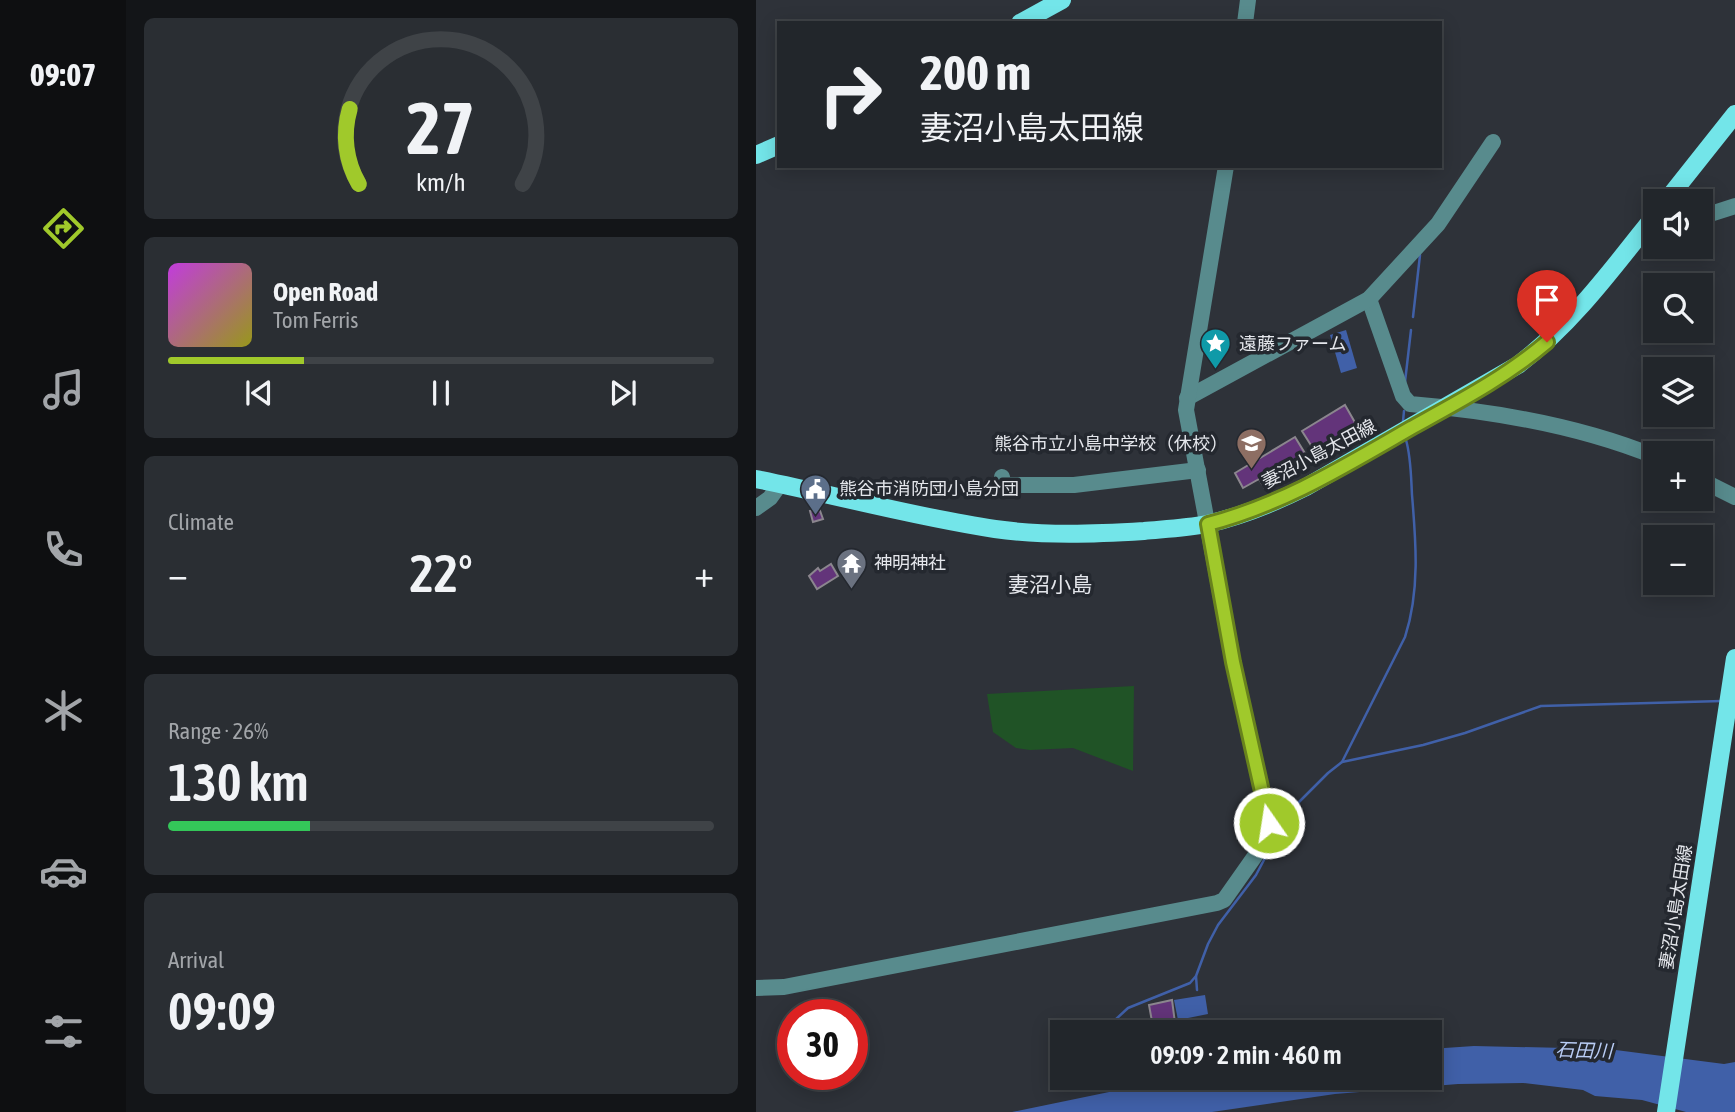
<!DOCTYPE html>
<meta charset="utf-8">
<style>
:root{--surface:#22262b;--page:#2a2e33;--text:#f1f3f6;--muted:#a2a5a9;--line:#3f4347;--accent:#a0c92b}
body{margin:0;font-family:"Asap Condensed","Noto Sans JP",sans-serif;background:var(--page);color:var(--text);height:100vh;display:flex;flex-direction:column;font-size:26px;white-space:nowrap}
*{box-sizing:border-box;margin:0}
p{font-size:23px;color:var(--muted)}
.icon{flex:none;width:38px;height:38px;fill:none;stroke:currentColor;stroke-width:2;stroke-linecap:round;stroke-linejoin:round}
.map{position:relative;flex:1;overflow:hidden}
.sheet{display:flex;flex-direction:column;gap:18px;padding:18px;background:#131518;width:630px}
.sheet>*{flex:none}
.hud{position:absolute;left:21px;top:21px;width:665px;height:147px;border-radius:0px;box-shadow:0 4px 18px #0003,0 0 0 2px var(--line);background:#22262b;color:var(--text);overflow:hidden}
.controls{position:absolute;left:887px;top:189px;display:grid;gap:14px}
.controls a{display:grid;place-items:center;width:70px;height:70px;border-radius:0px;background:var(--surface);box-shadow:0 4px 18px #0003,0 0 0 2px var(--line);font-size:35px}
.speed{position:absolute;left:21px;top:999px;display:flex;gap:14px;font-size:35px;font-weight:700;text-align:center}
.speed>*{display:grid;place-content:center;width:91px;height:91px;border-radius:50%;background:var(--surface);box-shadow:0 4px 18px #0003,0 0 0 2px var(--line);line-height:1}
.speed .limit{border:10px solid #d22;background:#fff;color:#111}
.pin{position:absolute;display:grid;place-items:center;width:60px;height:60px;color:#fff;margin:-72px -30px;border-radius:50% 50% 50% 0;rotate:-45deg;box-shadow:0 0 7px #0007}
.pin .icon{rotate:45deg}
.me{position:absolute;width:77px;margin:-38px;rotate:347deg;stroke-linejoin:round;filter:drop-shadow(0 0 5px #0008)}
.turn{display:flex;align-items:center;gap:24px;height:147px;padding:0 28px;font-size:32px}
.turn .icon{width:91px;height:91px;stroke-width:2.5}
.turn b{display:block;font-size:49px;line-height:60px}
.big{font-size:52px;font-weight:600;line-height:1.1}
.sheet .widget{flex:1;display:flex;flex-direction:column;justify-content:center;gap:10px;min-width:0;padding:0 24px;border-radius:10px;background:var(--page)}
.sheet .dial{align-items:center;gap:0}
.dial svg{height:182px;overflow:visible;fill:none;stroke:var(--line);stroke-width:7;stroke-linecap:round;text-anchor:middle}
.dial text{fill:var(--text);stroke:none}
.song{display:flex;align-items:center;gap:21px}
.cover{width:84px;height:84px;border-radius:10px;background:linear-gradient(135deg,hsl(290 70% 55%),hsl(60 70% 35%))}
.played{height:7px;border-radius:4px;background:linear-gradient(90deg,var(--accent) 25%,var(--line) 25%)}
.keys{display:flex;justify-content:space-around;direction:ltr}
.heat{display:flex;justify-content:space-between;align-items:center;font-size:38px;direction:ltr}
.charge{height:10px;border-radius:5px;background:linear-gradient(90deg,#34c759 26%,var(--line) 0)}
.trip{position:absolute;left:294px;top:1020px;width:392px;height:70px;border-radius:0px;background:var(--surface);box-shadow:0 4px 18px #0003,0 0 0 2px var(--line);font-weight:600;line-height:70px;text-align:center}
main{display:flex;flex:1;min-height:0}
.tabs{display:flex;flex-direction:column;width:126px;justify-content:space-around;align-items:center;background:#0e0f11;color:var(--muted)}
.tabs .icon{width:49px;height:49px}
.tabs .selected{color:var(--accent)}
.tabs b{font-size:32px;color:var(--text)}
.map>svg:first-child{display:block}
</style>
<main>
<nav class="tabs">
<b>09:07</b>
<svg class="icon selected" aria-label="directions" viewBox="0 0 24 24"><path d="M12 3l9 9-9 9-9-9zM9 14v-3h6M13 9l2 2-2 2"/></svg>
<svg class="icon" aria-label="music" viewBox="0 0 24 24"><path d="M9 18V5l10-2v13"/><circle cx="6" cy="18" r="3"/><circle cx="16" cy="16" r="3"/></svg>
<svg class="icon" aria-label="phone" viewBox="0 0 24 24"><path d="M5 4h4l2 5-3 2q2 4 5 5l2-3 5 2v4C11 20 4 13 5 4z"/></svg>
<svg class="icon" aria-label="climate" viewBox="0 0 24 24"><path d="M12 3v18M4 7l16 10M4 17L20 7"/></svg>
<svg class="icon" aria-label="car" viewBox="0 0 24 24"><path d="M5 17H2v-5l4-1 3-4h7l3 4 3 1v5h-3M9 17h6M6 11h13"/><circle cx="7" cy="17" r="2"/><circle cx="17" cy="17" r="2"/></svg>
<svg class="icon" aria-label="filters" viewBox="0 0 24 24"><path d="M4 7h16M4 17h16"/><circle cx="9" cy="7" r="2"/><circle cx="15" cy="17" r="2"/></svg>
</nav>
<section class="sheet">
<div class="widget dial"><svg viewBox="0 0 100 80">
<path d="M14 69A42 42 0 1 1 86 69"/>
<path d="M14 69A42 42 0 0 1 10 36" stroke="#a0c92b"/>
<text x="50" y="56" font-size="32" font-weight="700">27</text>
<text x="50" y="72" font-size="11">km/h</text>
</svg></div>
<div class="widget">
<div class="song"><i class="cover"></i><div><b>Open Road</b><p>Tom Ferris</p></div></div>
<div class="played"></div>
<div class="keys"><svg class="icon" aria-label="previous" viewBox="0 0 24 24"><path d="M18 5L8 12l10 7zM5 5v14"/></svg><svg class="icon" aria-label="pause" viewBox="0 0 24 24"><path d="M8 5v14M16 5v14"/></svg><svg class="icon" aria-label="next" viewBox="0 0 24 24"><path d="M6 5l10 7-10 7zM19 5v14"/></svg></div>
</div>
<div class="widget"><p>Climate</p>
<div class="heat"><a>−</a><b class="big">22°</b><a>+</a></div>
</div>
<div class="widget"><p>Range · 26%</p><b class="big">130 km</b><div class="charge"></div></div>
<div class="widget"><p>Arrival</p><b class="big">09:09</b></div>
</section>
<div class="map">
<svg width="979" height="1112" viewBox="0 0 979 1112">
<rect width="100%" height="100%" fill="#2e3239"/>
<path fill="#205326" d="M 378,686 L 377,771 L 317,748 L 274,750 L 260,748 L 237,732 L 231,694 Z"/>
<g fill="#4060a8">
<path d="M 590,330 L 601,368 L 585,373 L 574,335 Z"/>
<path d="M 449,995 L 452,1014 L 422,1020 L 418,1000 Z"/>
<path d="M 718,1046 L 852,1049 L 968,1064 L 979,1062 L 979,1112 L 930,1112 L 886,1100 L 839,1096 L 827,1090 L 767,1083 L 702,1084 L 579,1094 L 456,1112 L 256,1112 L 358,1091 L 445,1078 L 674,1078 L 674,1049 Z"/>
</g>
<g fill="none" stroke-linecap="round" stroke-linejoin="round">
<g stroke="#4060a8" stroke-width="2.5">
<path d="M 657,317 L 664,255"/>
<path d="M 649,382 L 655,330"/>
<path d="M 647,421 L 648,411"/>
<path d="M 586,762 L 649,637 C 664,591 660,542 656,495 C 655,477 655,457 650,440"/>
<path d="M 440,976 L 441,990"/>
<path d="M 346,1032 L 372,1008 L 434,983 L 440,976 L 452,944 L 462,925 L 500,875 L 534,811 L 572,773 L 586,762 L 667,745 L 709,733 L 785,706 L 966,701"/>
</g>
</g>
<g fill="#63347a" stroke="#8b868e" stroke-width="2">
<path d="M 589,405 L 605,433 L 563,458 L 546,431 Z"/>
<path d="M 539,437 L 550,455 L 538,462 L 541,467 L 530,473 L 528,470 L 516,477 L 518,480 L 508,487 L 503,479 L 487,488 L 479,473 Z"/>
<path d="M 63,508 L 67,519 L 57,522 L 54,511 Z"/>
<path d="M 75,564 L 82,576 L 61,589 L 53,576 L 62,568 L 64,571 Z"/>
<path d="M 416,1000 L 419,1023 L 397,1027 L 393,1005 Z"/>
</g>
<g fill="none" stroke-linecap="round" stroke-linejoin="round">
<g stroke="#588b8d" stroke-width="16">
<path d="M 489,23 L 492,0"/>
<path d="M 945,217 L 979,206"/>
<path d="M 613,299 L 647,396 L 654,404 C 737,411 822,425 900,457"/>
<path d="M 431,398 L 613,299 L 682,224 L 737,142"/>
<path d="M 246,477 L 247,485 L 318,485 L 442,470"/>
<path d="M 945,480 L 979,497"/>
<path d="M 0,508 L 14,498 L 24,484"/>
<path d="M 0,988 L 28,987 L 461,903 L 468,900 L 499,856 L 513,823 L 477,662 L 430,410 L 470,166"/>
</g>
<g stroke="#73e5e9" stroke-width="18">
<path d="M 264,23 L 306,0"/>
<path d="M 0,155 L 23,145"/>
<path d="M 910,201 L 979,114"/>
<path d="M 0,479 C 79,495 159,517 239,529 C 288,536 339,534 388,531 C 409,529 430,528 451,524 C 486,516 518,503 550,487 L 762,365 C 817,323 857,268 900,214"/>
<path d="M 910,1112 L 979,658"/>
</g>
</g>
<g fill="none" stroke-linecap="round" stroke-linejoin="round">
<defs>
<path id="route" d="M 513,823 L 477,662 L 452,524 C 526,505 589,466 655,428 C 702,402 750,377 791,342"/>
</defs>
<use href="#route" stroke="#68831c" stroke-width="18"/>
<use href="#route" stroke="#a0c92b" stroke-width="12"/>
</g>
<defs>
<symbol id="sight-pin" viewBox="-11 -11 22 30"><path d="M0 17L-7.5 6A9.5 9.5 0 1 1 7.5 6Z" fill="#0f9aa8" stroke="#24282f"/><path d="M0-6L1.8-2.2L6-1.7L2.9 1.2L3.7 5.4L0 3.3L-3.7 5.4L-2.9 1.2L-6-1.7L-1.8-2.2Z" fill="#fff"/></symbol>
<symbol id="school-pin" viewBox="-11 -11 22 30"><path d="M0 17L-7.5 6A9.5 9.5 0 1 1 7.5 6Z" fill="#8d6e63" stroke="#24282f"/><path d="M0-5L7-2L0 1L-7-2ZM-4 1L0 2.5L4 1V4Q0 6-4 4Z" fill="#fff"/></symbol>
<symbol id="civic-pin" viewBox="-11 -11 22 30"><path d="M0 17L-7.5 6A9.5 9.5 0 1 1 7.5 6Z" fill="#5c6f8a" stroke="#24282f"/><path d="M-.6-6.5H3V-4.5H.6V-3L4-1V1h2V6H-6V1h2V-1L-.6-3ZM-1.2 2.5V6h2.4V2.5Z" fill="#fff"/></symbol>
<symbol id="temple-pin" viewBox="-11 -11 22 30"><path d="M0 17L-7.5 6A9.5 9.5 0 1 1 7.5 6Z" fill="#6b7280" stroke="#24282f"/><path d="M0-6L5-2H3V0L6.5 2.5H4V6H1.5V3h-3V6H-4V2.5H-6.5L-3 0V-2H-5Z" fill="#fff"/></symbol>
</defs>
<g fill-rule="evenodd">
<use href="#sight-pin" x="442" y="326" width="35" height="47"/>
<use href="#school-pin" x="478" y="426" width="35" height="47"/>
<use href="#civic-pin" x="42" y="472" width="35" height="47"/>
<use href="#temple-pin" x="78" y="546" width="35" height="47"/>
</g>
<g text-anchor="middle" stroke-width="7" stroke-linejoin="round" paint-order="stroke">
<g font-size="18" fill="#e4e6eb" stroke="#24282f" text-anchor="start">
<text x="483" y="350">遠藤ファーム</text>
<text x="472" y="450" text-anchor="end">熊谷市立小島中学校（休校）</text>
<text x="83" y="495">熊谷市消防団小島分団</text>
<text x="118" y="569">神明神社</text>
</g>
<g font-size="18" fill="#e4e6eb" stroke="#24282f">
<text transform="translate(563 454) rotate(-28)" y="6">妻沼小島太田線</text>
<text transform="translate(920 907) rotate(-81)" y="6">妻沼小島太田線</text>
</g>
<g font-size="19" font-style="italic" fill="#b9cdf5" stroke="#24282f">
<text transform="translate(828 1050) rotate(2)" y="7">石田川</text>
</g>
<g font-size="21" fill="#e4e6eb" stroke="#24282f">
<text x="294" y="592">妻沼小島</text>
</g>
</g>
</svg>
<div class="controls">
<a><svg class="icon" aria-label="sound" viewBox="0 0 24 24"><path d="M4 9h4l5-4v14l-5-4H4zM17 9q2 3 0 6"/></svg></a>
<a><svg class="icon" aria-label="search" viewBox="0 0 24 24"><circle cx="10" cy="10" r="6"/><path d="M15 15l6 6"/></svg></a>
<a><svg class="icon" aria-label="layers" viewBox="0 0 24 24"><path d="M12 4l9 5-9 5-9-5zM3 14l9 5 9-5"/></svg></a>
<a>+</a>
<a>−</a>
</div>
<div class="speed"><div class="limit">30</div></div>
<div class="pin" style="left:791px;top:342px;background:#d93025"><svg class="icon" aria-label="arrive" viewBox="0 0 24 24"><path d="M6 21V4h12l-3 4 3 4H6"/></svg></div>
<svg class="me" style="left:513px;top:823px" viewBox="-20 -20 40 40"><circle r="17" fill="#a0c92b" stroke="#fff" stroke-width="3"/><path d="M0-11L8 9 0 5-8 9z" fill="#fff"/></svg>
<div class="trip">09:09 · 2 min · 460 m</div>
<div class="hud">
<div class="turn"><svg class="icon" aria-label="right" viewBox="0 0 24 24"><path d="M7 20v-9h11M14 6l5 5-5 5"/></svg><div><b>200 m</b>妻沼小島太田線</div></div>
</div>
</div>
</main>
